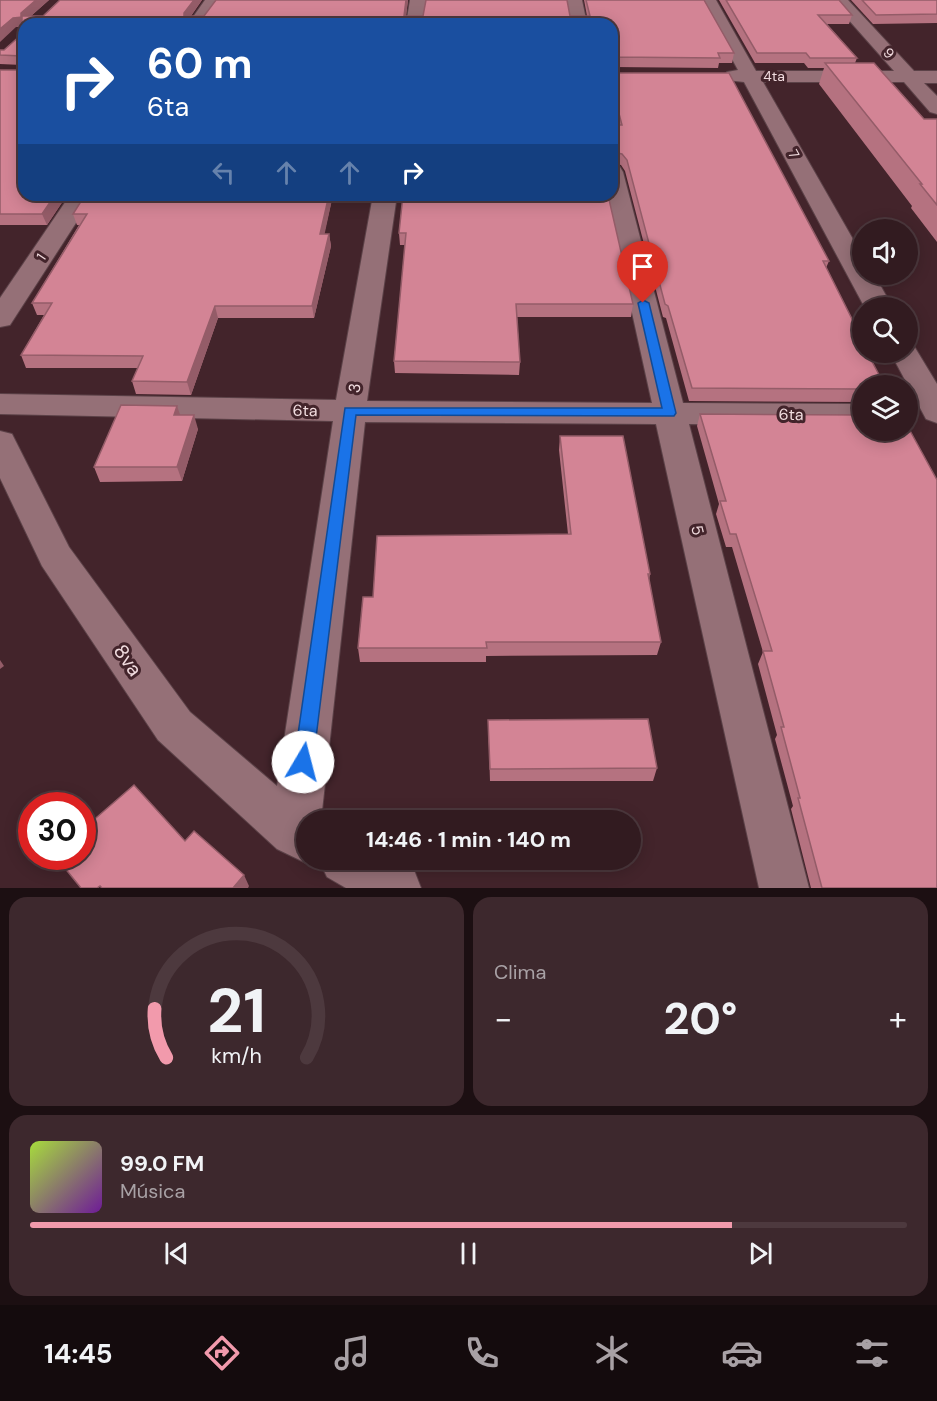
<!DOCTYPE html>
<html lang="es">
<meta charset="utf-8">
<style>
:root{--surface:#321b20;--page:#3d282d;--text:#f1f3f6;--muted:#a8a1a5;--line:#4d393e;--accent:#f29aac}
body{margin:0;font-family:"DM Sans",sans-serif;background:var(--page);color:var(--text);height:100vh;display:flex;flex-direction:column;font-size:22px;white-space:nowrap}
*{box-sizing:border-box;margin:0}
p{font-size:20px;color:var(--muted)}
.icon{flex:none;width:33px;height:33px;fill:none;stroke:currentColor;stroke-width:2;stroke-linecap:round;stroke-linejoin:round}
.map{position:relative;height:888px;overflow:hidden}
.sheet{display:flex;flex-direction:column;gap:9px;padding:9px;background:#1c0f12;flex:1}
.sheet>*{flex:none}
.guide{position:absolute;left:18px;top:18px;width:600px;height:183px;border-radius:18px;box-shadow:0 3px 15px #0003,0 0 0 2px var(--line);background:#1a4fa0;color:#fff;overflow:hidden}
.buttons{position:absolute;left:852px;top:219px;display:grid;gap:12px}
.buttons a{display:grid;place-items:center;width:66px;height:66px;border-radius:50%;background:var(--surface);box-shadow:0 3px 15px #0003,0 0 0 2px var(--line);font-size:30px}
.speed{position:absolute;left:18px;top:792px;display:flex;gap:12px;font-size:30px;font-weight:700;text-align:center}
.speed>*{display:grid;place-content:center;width:78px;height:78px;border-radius:50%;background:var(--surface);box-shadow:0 3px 15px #0003,0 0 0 2px var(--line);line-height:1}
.speed .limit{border:9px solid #d22;background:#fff;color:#111}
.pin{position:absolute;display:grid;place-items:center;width:51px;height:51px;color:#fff;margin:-62px -26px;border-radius:50% 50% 50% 0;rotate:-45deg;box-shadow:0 0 6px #0007}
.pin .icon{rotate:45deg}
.me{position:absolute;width:66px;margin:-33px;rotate:8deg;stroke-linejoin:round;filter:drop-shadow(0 0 4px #0008)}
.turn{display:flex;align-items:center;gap:21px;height:126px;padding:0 30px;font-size:27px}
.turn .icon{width:78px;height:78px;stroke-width:2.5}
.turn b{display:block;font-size:42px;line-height:51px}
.lanes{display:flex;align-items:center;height:57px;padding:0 30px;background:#0003;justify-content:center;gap:30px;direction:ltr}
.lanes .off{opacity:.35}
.big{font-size:45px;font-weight:700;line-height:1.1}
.sheet .card{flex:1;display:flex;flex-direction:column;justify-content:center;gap:9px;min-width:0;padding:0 21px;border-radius:18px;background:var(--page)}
.sheet .dial{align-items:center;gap:0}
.dial svg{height:156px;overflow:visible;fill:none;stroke:var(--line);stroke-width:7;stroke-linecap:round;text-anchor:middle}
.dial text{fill:var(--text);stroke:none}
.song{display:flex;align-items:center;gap:18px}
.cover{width:72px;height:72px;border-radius:9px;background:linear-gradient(135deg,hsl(80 70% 55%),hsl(280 70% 35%))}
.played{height:6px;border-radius:3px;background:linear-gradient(90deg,var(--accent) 80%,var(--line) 80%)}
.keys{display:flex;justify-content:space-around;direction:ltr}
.heat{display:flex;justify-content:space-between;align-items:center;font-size:33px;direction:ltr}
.sheet .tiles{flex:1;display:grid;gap:9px;grid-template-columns:1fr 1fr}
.card:last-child{grid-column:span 2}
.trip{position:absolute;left:296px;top:810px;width:345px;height:60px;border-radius:30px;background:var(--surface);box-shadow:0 3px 15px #0003,0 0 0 2px var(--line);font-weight:700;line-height:60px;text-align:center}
.dock{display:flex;height:96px;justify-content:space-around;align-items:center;background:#140b0d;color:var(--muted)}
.dock .icon{width:42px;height:42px}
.dock .current{color:var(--accent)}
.dock b{font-size:27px;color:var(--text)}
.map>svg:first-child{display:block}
</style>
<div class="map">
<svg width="937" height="888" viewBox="0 0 937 888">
<rect width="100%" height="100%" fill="#43242b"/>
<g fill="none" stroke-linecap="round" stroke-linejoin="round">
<defs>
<g id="minor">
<path d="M 205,0 L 221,0 L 204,24 L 188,24 Z"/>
<path d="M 410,0 L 426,0 L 422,24 L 406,24 Z"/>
<path d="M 566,0 L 582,0 L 587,24 L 571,24 Z"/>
<path d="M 700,0 L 716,0 L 756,71 L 894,71 L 831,0 L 848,0 L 914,71 L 937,71 L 937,83 L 924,83 L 937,96 L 937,114 L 930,112 L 904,82 L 763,82 L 862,255 L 862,274 L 874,274 L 893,308 L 865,308 L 744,82 L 727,80 L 725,76 L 727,72 L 738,70 Z"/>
<path d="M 612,165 L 620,167 L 623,172 L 683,403 L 862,404 L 862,426 L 689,424 L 809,888 L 759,888 L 656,424 L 365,422 L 321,820 L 306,820 L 306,860 L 315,860 L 306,863 L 277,849 L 158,740 L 42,566 L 0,478 L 0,431 L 12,434 L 69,547 L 190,712 L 277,786 L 333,421 L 0,414 L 0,394 L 336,400 L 373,195 L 397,195 L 367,401 L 652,403 L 606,195 L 612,195 Z"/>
<path d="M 70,195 L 94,195 L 10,325 L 0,327 L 0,298 Z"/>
<path d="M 908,344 L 914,346 L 937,384 L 937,423 L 926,419 L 890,352 L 908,352 Z"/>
<path d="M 319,860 L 394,860 L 414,870 L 421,888 L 346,888 L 327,877 Z"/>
</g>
</defs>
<use href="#minor" stroke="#5c4248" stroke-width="2"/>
<use href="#minor" fill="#957077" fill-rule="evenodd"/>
</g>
<g fill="#b57280">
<path d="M 0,0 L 49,0 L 31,16 L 43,16 L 202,0 L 191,16 L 408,0 L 406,16 L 587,16 L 584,0 L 704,0 L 734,53 L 732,63 L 719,63 L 718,68 L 612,67 L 612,24 L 24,24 L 24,195 L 67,195 L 47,225 L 0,225 L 0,70 L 22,70 L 22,65 L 0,64 L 0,50 L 4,50 L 22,34 L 22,27 L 16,27 Z"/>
<path d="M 719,0 L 839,0 L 852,15 L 849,24 L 827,24 L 857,58 L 855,63 L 924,119 L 937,119 L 937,242 L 911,208 L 912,206 L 819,84 L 824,68 L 808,68 L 804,63 L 755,63 Z"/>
<path d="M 851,0 L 937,0 L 937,23 L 873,24 Z"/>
<path d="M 612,72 L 829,261 L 826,268 L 862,339 L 862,402 L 689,401 L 666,318 L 663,317 L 625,171 L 621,165 L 612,163 L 612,125 L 618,125 L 612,102 Z"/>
<path d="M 85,195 L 333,195 L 324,234 L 329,234 L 331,246 L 314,318 L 218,318 L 191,395 L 136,394 L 132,381 L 138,368 L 26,368 L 21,355 L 44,315 L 37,315 L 32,303 L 79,225 L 77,225 L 73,214 Z"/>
<path d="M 403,195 L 633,304 L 631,317 L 517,317 L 520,362 L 519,375 L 395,373 L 394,361 L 405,245 L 400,245 L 399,233 Z"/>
<path d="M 700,414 L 937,888 L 811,888 L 791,809 L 793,806 L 775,739 L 777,735 L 758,664 L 763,652 L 732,547 L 726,547 L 716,514 L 719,504 L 697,426 Z"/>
<path d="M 180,415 L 198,429 L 182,481 L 100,482 L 94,467 Z"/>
<path d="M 560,436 L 650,574 L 649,580 L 661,642 L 657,655 L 486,656 L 486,662 L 360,662 L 358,648 L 373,597 L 568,534 L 559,450 Z"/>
<path d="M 488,720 L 657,768 L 653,781 L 490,781 Z"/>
</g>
<g fill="#945c68">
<path d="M 36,0 L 49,0 L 24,22 L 24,26 L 16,27 L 0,42 L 0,29 L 13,18 L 21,13 Z"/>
<path d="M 194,0 L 202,0 L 186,23 L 184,13 Z"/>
<path d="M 406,0 L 408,0 L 405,24 L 404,16 Z"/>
<path d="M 55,195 L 67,195 L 47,225 L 42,214 Z"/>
<path d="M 329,195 L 333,195 L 322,246 L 320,234 Z"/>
<path d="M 329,234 L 331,246 L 314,318 L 312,306 Z"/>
<path d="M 215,306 L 218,318 L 191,395 L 187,382 Z"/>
<path d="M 177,406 L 182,420 L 174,415 Z"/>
<path d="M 194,415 L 198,429 L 182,481 L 177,467 Z"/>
<path d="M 0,660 L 4,666 L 0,669 Z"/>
<path d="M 244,875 L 249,886 L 248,888 L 233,888 Z"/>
</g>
<g fill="#d38495" stroke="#945c68" stroke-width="1.5">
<path d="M 0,0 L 36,0 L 21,13 L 21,16 L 43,16 L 60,0 L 194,0 L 184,13 L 184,16 L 204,16 L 216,0 L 406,0 L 404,16 L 423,16 L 426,0 L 567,0 L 570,16 L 590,16 L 586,0 L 704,0 L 734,53 L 718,53 L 720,58 L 613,57 L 612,58 L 612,24 L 24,24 L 24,195 L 55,195 L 42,214 L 0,214 L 0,70 L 22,70 L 22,56 L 0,55 L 0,50 L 4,50 L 22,34 L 22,17 L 13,18 L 0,29 Z"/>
<path d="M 726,0 L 839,0 L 852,15 L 818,15 L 857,58 L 810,58 L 806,53 L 757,53 Z"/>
<path d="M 862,0 L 937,0 L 937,14 L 876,15 Z"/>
<path d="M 825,63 L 874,63 L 924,119 L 937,119 L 937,205 L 920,184 L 922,184 Z"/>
<path d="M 612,72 L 613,73 L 729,73 L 829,261 L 823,261 L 862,339 L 862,340 L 860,340 L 862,344 L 862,352 L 867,352 L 885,386 L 862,386 L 862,389 L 692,388 L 668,306 L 665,304 L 627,160 L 622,154 L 612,152 L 612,125 L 622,125 L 612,87 Z"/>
<path d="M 85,195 L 329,195 L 320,234 L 329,234 L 312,306 L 215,306 L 187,382 L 132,381 L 143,356 L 21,355 L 52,303 L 32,303 L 87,214 L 73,214 Z"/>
<path d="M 403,195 L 608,195 L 633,304 L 516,304 L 520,362 L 394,361 L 406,233 L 399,233 Z"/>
<path d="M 121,405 L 177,406 L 174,415 L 194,415 L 177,467 L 94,467 Z"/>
<path d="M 700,414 L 862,415 L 862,430 L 908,430 L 908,427 L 937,480 L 937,888 L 822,888 L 798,798 L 800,798 L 781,727 L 784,727 L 763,651 L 772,651 L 736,534 L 730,534 L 720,501 L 726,501 Z"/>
<path d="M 560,436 L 623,436 L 650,574 L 648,574 L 661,642 L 486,642 L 487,648 L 358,648 L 363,597 L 373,597 L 377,536 L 571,534 Z"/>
<path d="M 648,719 L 657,768 L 490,769 L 488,720 Z"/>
<path d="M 134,785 L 185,841 L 194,831 L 244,875 L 233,888 L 102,888 L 100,886 L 97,888 L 81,888 L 55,856 L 82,856 L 82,830 Z"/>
</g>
<path fill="#1a73e8" stroke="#114b97" stroke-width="1.5" d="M 643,300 L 649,303 L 676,413 L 674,416 L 356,415 L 313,762 L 310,768 L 303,771 L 296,768 L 294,762 L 345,408 L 662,408 L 638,303 Z"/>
<g text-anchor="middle" stroke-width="6" stroke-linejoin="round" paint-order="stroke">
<g font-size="14" fill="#f1dcdf" stroke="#43242b">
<text transform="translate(889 53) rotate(47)" y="5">9</text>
<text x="774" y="81">4ta</text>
<text transform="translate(794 154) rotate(61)" y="5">7</text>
<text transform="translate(41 257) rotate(-57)" y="5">1</text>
</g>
<g font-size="16" fill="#f1dcdf" stroke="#43242b">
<text transform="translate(354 388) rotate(-81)" y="6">3</text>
<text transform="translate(305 410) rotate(1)" y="6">6ta</text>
<text transform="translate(791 414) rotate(1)" y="6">6ta</text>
<text transform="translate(698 530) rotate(76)" y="6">5</text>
</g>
<g font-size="20" fill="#f1dcdf" stroke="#43242b">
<text transform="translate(128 660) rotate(55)" y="7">8va</text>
</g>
</g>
</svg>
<div class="buttons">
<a><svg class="icon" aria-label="sound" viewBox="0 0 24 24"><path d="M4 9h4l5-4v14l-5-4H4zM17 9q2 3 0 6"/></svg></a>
<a><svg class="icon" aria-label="search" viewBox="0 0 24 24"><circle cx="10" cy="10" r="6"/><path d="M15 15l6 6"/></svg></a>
<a><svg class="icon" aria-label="layers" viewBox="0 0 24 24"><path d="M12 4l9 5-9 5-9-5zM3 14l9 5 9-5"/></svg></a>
</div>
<div class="speed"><div class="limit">30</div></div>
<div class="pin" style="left:643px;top:303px;background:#d93025"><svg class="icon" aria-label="arrive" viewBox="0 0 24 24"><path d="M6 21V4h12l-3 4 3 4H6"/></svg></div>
<svg class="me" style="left:303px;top:762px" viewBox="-20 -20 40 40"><circle r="19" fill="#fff"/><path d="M0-13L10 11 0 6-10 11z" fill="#1a73e8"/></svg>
<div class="trip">14:46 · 1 min · 140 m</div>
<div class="guide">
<div class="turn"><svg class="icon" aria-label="right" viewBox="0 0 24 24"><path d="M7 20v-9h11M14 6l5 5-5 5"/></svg><div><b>60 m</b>6ta</div></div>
<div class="lanes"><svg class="icon off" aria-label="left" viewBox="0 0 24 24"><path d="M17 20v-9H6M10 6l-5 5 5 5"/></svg><svg class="icon off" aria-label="ahead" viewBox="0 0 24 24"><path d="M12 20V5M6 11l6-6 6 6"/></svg><svg class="icon off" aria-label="ahead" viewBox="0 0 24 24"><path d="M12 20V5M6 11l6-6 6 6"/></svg><svg class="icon" aria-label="right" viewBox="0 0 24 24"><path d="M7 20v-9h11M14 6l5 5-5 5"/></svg></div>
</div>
</div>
<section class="sheet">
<div class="tiles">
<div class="card dial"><svg viewBox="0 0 100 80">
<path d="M14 69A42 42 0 1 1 86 69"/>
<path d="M14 69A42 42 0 0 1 8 44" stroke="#f29aac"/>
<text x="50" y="56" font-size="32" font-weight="700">21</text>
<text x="50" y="72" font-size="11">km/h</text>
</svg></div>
<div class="card"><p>Clima</p>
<div class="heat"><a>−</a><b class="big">20°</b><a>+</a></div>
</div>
<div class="card">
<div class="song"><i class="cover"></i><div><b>99.0 FM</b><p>Música</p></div></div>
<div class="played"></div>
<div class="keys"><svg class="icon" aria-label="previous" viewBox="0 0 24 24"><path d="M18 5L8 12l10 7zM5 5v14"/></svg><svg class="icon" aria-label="pause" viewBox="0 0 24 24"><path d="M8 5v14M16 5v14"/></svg><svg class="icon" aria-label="next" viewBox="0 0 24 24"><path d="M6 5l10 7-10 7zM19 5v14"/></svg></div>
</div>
</div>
</section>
<nav class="dock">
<b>14:45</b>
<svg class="icon current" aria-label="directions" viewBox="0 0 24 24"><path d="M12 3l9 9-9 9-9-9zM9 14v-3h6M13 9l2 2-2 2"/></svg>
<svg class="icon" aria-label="music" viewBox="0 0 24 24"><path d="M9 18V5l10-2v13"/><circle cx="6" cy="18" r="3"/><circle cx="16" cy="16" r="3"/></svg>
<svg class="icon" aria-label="phone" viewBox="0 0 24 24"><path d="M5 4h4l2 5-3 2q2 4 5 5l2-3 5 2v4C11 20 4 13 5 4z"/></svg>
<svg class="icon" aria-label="climate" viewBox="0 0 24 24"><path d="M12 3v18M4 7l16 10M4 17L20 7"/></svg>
<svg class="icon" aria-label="car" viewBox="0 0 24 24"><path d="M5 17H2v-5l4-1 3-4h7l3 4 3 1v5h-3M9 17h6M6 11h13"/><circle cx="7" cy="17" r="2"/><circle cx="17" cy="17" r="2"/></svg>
<svg class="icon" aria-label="filters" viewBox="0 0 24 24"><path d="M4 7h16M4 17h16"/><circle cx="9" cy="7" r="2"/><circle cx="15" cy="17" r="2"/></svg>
</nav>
